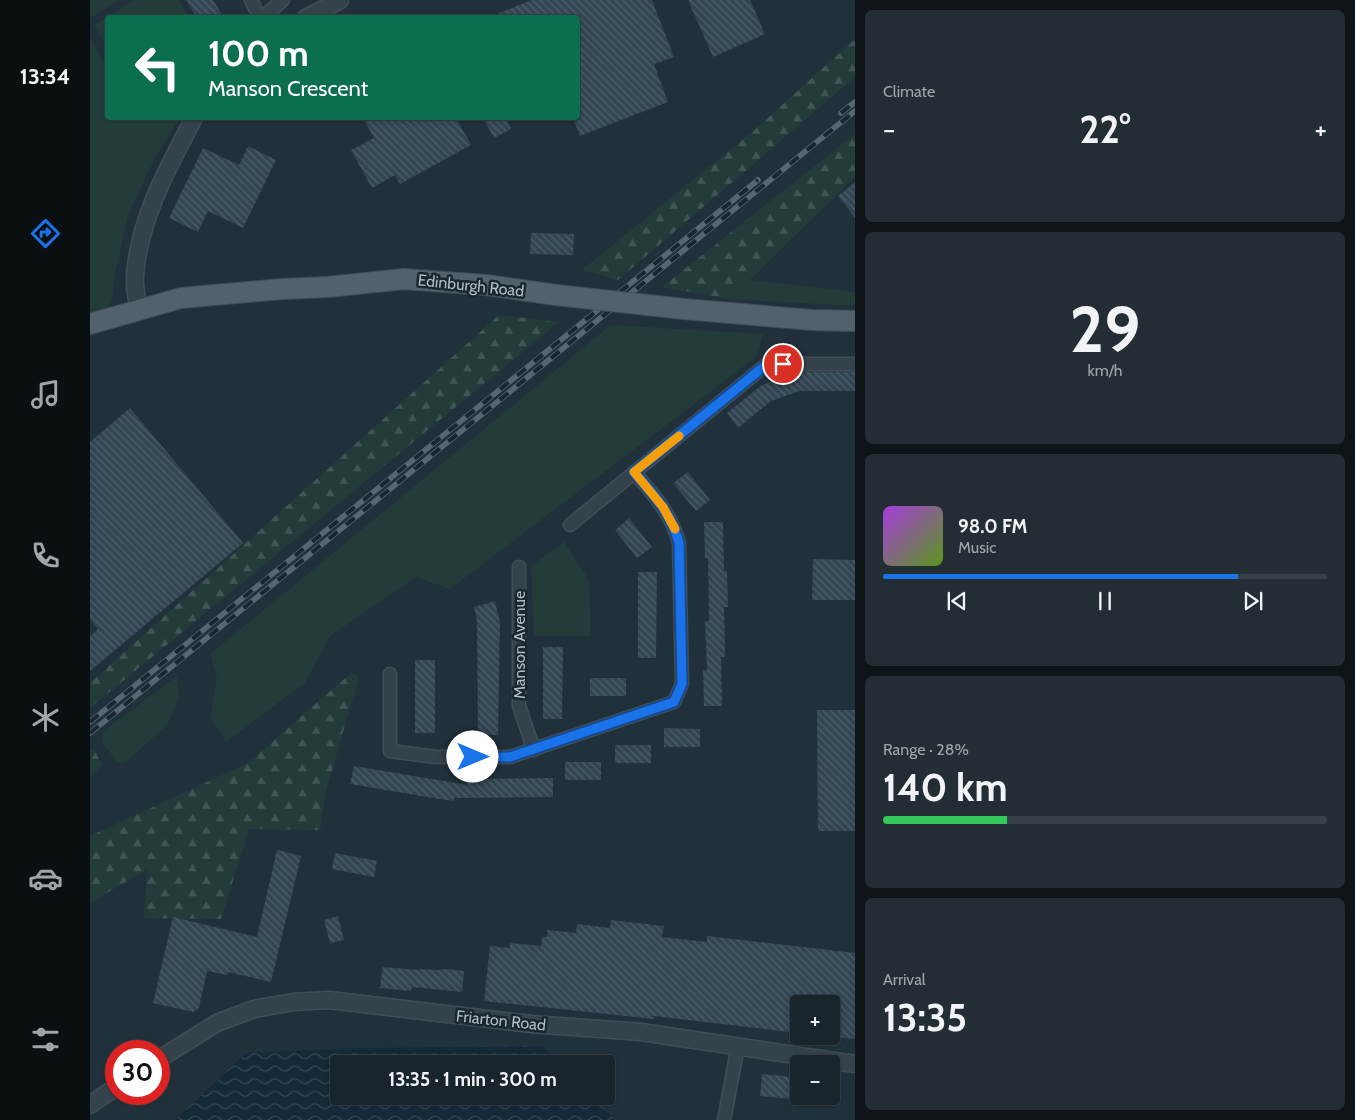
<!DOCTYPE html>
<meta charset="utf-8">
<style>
:root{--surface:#19252c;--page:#222d34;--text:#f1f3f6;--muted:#9fa5a9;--line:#374248;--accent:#1a73e8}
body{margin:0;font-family:Cabin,sans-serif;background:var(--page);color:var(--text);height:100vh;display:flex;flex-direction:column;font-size:19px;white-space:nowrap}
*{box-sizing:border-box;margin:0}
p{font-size:16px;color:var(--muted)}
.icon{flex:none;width:28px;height:28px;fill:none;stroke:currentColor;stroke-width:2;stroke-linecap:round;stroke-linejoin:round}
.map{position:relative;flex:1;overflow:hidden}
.drawer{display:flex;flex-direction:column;gap:10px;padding:10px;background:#0e1418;width:500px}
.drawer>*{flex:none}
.top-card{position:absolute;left:15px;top:15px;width:475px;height:105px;border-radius:5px;box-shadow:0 1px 4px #0004,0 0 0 1px var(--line);background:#0b6e4f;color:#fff;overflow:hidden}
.tools{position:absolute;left:700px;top:995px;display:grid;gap:10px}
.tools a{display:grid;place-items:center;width:50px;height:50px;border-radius:5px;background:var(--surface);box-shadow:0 1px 4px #0004,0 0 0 1px var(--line);font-size:25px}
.speed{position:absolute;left:15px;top:1040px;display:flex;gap:10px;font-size:25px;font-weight:700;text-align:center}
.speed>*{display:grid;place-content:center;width:65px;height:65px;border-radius:50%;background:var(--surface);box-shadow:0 1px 4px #0004,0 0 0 1px var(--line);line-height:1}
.speed .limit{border:8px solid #d22;background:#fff;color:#111}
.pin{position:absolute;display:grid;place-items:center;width:42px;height:42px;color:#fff;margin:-21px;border:2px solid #fff;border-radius:50%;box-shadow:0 1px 5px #0007}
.me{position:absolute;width:55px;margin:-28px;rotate:90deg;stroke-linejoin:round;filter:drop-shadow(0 0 4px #0008)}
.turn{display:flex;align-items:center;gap:18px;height:105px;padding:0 20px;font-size:22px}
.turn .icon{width:65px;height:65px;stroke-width:2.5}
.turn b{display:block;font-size:35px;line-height:42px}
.big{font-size:38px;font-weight:700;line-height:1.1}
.drawer .card{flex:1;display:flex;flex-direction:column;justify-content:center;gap:8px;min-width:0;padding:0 18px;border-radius:8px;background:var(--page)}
.drawer .dial{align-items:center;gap:0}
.dial b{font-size:65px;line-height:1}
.song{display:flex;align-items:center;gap:15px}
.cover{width:60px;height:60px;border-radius:8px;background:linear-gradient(135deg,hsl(280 70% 55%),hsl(90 70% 35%))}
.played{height:5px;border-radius:2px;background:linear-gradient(90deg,var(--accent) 80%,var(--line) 80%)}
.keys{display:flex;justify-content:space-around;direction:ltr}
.heat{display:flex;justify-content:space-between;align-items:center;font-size:28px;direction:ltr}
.charge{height:8px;border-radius:4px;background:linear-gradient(90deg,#34c759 28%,var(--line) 0)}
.trip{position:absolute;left:240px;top:1055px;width:285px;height:50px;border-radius:5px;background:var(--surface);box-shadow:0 1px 4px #0004,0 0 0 1px var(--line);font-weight:700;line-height:50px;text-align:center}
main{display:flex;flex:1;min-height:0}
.tab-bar{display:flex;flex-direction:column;width:90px;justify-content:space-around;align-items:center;background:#0a0f12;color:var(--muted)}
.tab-bar .icon{width:35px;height:35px}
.tab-bar .selected{color:var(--accent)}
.tab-bar b{font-size:22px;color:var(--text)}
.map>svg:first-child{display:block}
</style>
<main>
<nav class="tab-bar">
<b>13:34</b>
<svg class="icon selected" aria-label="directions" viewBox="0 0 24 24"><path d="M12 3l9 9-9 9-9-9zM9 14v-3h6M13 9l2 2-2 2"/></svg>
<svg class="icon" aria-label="music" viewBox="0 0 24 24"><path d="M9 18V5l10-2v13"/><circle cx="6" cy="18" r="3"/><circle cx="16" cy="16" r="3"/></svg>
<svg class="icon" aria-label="phone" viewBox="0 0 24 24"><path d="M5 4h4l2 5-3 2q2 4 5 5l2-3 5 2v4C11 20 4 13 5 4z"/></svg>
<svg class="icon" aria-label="climate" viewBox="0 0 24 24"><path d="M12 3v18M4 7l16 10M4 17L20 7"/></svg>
<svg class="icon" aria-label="car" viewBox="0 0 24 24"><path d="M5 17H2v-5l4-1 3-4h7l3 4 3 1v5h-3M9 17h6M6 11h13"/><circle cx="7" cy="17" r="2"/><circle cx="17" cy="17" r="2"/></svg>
<svg class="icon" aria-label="filters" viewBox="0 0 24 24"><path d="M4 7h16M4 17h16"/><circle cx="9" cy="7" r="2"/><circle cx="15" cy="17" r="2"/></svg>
</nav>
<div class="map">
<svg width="765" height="1120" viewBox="0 0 765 1120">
<defs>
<pattern id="forest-firs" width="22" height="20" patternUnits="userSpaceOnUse" patternTransform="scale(1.25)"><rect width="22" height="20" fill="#233c3a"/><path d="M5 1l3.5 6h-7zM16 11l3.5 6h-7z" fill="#405655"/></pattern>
<pattern id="water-waves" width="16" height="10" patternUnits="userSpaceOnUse" patternTransform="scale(1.25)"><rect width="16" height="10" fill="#142a39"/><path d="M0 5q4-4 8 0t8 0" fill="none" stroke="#344754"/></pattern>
<pattern id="building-back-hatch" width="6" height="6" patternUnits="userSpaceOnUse" patternTransform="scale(1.25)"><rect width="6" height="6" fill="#324552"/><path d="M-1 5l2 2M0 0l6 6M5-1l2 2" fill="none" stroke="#4d5e69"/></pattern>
</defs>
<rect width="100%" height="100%" fill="#21313b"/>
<g fill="#233c3a">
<path d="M 0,0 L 29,0 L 0,18 Z"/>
<path d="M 45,0 L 89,0 L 99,17 L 18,18 L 17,47 L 4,25 Z"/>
<path d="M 0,38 L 17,67 L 18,118 L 90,118 L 66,156 L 38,215 L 24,279 L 22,300 L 19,307 L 11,312 L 0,315 Z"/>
<path d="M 660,280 L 765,292 L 765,306 L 640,299 Z"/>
<path d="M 521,325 L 673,334 L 666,357 L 360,589 L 326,577 L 240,636 L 215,683 L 136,742 L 120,717 L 127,678 L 120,654 Z"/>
<path d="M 474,542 L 499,580 L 501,636 L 444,636 L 441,566 Z"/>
<path d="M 87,676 L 89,696 L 78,724 L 36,762 L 28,763 L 12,742 L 12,732 Z"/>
</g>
<g fill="url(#forest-firs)">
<path d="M 765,39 L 765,77 L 528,280 L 492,270 L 661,133 Z"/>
<path d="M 765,134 L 765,177 L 640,299 L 572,287 Z"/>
<path d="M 409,315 L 469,322 L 0,708 L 0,683 Z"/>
<path d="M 261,673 L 269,677 L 236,791 L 230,830 L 159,829 L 131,919 L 54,918 L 57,869 L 0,903 L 0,836 L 158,763 Z"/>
<path d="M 0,749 L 4,749 L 12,765 L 0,778 Z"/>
</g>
<path fill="url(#water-waves)" d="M 453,1046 L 470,1064 L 249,1064 L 249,1096 L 502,1096 L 525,1120 L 85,1120 L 156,1053 L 266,1048 Z"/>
<g fill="url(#building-back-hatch)">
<path d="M 96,0 L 123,0 L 134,18 L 107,18 Z"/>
<path d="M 441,0 L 562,0 L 584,57 L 564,64 L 578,102 L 490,136 L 483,118 L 488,118 L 488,18 L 398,18 Z"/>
<path d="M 598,0 L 660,0 L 675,34 L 623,57 Z"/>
<path d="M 273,118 L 366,118 L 381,145 L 310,184 L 305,175 L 282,188 L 261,150 L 284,138 Z"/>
<path d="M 393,118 L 415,118 L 421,129 L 404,138 Z"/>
<path d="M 158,146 L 186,160 L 153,228 L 118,211 L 108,232 L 79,218 L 113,148 L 149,165 Z"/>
<path d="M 765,182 L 765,218 L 748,196 Z"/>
<path d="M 441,233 L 484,234 L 483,255 L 440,254 Z"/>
<path d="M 707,372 L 765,372 L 765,391 L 709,391 L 681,401 L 648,428 L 637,413 L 672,385 Z"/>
<path d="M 40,408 L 153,543 L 0,671 L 0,636 L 8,629 L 0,619 L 0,442 Z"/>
<path d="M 598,472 L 620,500 L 606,511 L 583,483 Z"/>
<path d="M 539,518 L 562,547 L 547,558 L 525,530 Z"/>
<path d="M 614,522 L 633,522 L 634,571 L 637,571 L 638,607 L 634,607 L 635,657 L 631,657 L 632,706 L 614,706 L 613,670 L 617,670 L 615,621 L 619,621 L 618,558 L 615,558 Z"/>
<path d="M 723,559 L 765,560 L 765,600 L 722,600 Z"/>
<path d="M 548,572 L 567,572 L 566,658 L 548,658 Z"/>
<path d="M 405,601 L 410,622 L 408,735 L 388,735 L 387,621 L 384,607 Z"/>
<path d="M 453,647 L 473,647 L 472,719 L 453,719 Z"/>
<rect x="325" y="660" width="20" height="73"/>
<rect x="500" y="678" width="36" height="18"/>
<path d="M 727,710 L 765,710 L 765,831 L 728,831 Z"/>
<path d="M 574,728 L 610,729 L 610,747 L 574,747 Z"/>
<rect x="525" y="745" width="36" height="18"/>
<rect x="475" y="762" width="36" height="18"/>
<path d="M 264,766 L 377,785 L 377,779 L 463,778 L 463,797 L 364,798 L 364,801 L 343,798 L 260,784 Z"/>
<path d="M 187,850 L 211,856 L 181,982 L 138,972 L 137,975 L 117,971 L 109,1008 L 103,1012 L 63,1003 L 83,917 L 167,937 Z"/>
<path d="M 245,853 L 287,861 L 284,877 L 242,869 Z"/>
<path d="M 248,916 L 254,940 L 240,943 L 234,920 Z"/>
<path d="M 521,920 L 574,926 L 572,937 L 617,942 L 617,936 L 765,953 L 765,1039 L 741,1037 L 741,1004 L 709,1004 L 709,1033 L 564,1016 L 564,1019 L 394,1001 L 400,946 L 420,948 L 420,943 L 451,946 L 452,937 L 457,937 L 457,930 L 486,933 L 487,924 L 520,928 Z"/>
<path d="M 293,967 L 329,970 L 329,969 L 349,970 L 355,969 L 374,971 L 372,992 L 322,987 L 321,991 L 290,988 Z"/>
<path d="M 672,1074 L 703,1077 L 701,1099 L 670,1096 Z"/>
</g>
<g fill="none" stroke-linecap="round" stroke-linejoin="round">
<defs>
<g id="minor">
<path d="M 161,0 L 170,18"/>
<path d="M 172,18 L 193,0"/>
<path d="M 480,525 L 677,364 L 765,364"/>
<path d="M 429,567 L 429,706 L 444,750"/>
<path d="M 300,674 L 300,751 L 346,757 L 420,757 L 584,702 L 592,684 L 589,543 C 581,513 564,495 544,472"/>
<path d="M 634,1120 L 648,1046"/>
</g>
<g id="tertiary">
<path d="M 216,18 L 250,0"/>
<path d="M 49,311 C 47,300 44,287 45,276 C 49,219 78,167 104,118"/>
<path d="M 69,1059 L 127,1023 L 164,1009 L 203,1002 L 239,1000 L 441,1024 L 551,1032 L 765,1064"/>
<path d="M 0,1105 L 26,1087"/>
</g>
<g id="primary">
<path d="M 594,309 L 722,320 L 765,321"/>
<path d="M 0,324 L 91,298 L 192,289 L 238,287 L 314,279 L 396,285 L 466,295"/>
</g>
</defs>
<use href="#minor" stroke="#414e57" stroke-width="15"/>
<use href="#tertiary" stroke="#414e57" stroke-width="19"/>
<use href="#primary" stroke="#414e57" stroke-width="22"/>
<use href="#minor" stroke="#34424b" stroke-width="12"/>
<use href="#tertiary" stroke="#34424b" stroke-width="16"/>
<use href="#primary" stroke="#52616b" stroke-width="20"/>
<defs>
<g id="rail">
<path d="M 751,113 L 765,102"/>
<path d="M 0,722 L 668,180"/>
<path d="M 0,733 L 765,111"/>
</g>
</defs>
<use href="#rail" stroke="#566772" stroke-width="5.5"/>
<use href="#rail" stroke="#1a2730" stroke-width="4" stroke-dasharray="11" stroke-linecap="butt"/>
<defs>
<path id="primary-bridge" d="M 466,295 L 594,309"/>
</defs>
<use href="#primary-bridge" stroke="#414e57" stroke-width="22" stroke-linecap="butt"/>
<use href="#primary-bridge" stroke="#52616b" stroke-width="20"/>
</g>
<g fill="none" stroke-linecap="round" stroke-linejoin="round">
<defs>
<path id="route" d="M 383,757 L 420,757 L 584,702 L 592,684 L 589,543 C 581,513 564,495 544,472 L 677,364 L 693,364"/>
</defs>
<use href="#route" stroke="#114b97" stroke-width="12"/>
<use href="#route" stroke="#1a73e8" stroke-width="9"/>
<path stroke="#f59e0b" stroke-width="9" d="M 585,529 L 573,507 L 544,472 L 589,436"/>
</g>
<g text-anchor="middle" stroke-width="5" stroke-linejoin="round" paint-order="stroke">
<g font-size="16" fill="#afbdc7" stroke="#1a2730">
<text transform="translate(381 285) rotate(6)" y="6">Edinburgh Road</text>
<text transform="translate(429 645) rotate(-90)" y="6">Manson Avenue</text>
<text transform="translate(411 1020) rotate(6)" y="6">Friarton Road</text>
</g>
</g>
</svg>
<div class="tools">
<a>+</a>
<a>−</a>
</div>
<div class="speed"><div class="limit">30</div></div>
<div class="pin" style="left:693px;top:364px;background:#d93025"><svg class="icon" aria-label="arrive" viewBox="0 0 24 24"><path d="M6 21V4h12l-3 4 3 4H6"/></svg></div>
<svg class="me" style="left:383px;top:757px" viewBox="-20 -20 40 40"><circle r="19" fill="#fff"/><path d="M0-13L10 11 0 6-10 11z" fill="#1a73e8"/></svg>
<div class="trip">13:35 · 1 min · 300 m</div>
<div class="top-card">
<div class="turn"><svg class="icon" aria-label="left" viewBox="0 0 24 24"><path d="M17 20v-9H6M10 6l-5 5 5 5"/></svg><div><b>100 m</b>Manson Crescent</div></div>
</div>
</div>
<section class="drawer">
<div class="card"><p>Climate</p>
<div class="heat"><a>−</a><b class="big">22°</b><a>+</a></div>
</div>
<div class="card dial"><b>29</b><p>km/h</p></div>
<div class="card">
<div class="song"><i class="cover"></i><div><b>98.0 FM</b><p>Music</p></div></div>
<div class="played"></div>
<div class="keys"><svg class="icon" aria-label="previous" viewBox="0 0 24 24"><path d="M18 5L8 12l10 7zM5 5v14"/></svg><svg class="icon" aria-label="pause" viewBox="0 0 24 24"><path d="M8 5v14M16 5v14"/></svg><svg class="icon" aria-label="next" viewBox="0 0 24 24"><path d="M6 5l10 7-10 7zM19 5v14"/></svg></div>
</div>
<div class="card"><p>Range · 28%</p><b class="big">140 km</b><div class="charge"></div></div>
<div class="card"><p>Arrival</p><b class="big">13:35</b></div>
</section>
</main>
